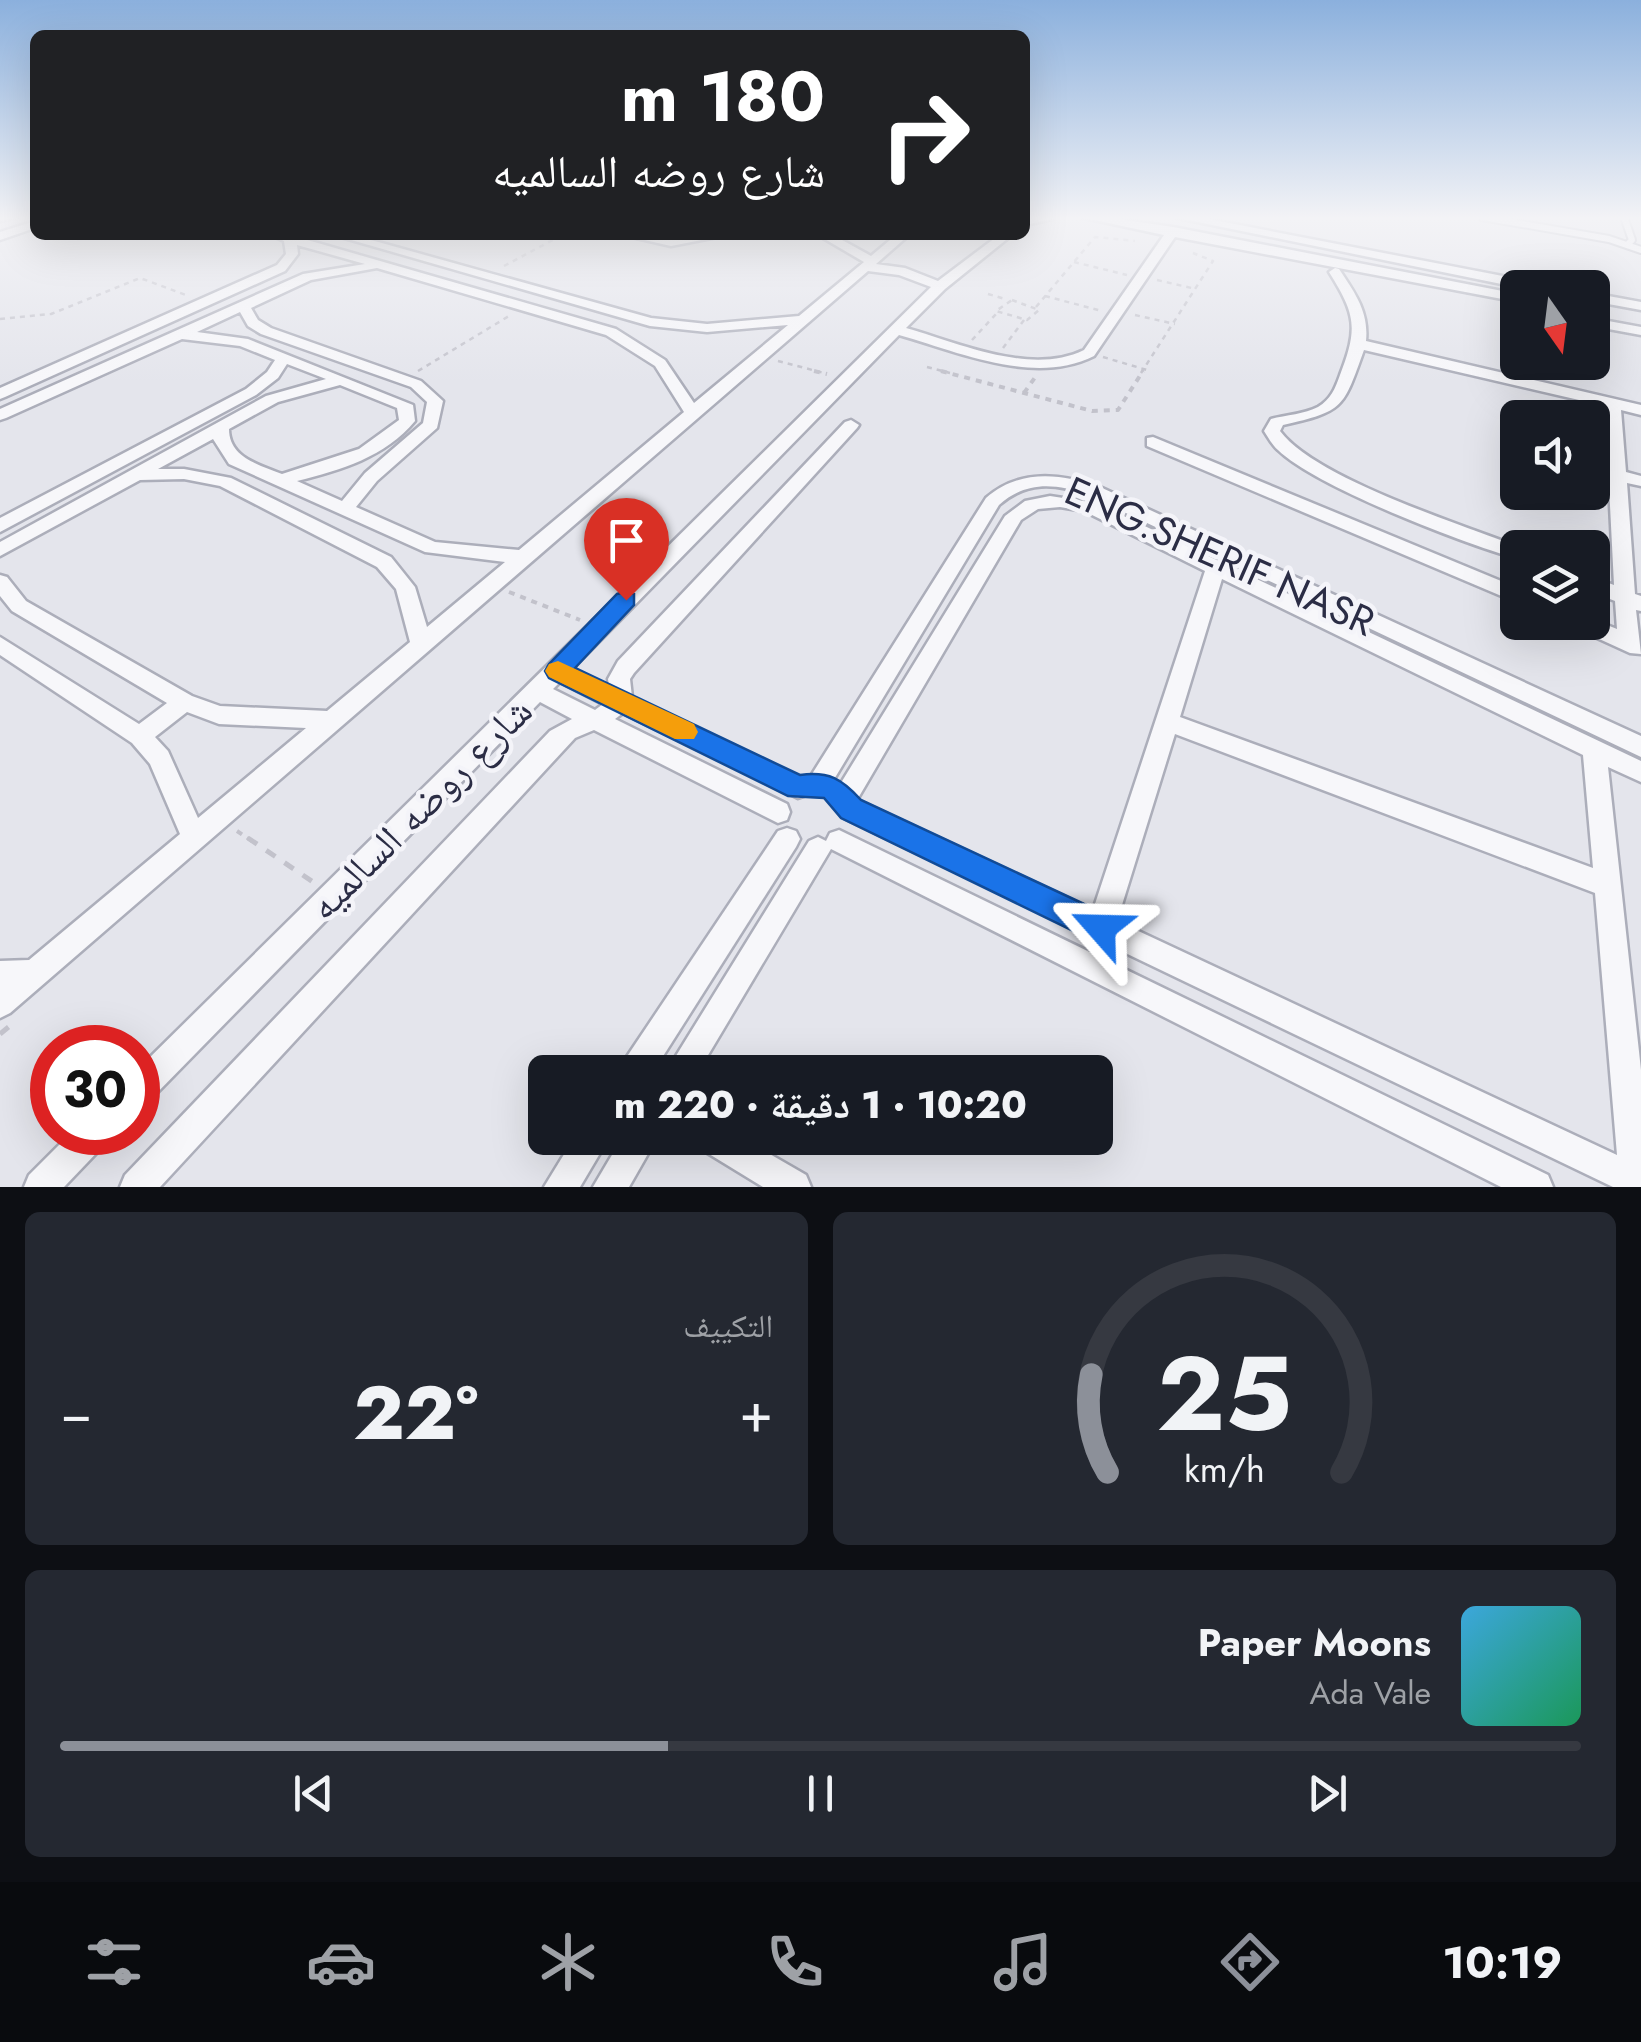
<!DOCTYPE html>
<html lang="ar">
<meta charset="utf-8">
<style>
:root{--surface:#171b24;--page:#242831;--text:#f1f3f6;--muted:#9ea1a6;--line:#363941;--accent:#8c9099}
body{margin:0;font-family:Jost,"Noto Naskh Arabic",sans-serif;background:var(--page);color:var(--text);direction:rtl;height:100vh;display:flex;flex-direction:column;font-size:38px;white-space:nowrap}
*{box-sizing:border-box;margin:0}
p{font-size:32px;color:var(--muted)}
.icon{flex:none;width:55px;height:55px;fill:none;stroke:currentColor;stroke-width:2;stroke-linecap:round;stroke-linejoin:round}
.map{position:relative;height:1187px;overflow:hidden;direction:ltr}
.side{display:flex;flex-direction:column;gap:25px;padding:25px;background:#0d0f14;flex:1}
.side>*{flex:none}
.top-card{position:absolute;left:30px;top:30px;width:1000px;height:210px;border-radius:15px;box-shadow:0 10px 40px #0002;direction:rtl;background:#202124;color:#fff;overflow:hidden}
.needle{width:65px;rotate:166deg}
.buttons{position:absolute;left:1500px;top:270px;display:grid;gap:20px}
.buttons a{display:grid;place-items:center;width:110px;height:110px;border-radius:15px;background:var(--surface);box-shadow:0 10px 40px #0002;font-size:50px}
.speed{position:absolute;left:30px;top:1025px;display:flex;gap:20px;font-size:50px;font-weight:700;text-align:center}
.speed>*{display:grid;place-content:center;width:130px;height:130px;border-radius:50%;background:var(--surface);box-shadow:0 10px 40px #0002;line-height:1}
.speed .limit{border:15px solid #d22;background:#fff;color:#111}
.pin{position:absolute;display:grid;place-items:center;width:85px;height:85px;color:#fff;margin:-102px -42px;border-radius:50% 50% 50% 0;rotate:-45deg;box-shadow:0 0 10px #0007}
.pin .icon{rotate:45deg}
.me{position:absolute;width:110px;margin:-55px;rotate:295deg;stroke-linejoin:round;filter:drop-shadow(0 0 8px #0008)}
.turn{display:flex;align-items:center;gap:35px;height:210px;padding:0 40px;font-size:45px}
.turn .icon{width:130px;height:130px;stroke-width:2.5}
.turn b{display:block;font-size:70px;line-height:85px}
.big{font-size:75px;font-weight:800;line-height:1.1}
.side .widget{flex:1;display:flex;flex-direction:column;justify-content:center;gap:15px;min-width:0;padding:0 35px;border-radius:15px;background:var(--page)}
.side .dial{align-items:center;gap:0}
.dial svg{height:260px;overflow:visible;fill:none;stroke:var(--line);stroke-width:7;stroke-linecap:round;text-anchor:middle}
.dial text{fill:var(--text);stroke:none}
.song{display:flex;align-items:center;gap:30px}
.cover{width:120px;height:120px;border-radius:15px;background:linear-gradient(135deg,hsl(200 70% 55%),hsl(150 70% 35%))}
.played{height:10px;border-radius:5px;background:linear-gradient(90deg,var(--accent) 40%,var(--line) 40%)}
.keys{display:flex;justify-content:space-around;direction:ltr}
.heat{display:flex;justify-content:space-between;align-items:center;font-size:55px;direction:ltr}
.side .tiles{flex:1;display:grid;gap:25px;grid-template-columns:1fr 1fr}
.widget:last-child{grid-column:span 2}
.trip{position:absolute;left:528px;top:1055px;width:585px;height:100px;border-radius:15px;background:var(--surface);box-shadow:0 10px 40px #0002;font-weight:800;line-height:100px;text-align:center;direction:rtl}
.menu{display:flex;height:160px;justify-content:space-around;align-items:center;background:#090b0e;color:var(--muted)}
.menu .icon{width:70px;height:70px}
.menu .on{color:var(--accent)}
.menu b{font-size:45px;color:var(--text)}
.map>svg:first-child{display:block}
</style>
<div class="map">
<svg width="1641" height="1187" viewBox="0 0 1641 1187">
<rect width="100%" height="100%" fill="#e4e5ec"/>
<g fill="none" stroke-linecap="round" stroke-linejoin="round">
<defs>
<g id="lane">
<path d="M 1482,217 L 1609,239 L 1641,250"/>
<path d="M 1624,217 L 1632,240 L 1628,244"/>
</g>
<g id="street">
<path d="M 0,217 L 17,217 L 0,221 Z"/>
<path d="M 1054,217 L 1052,219 L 1025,225 L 1025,219 Z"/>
<path d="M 1080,217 L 1106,217 L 1173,227 L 1518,294 L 1518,302 L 1175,237 L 1094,356 C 1034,386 959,352 899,335 L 572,669 L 609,686 L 608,679 L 618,661 L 845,422 L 851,420 L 859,425 L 857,428 L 634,673 L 630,679 L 632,697 L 807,782 L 986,498 C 1019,469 1060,473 1100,487 L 1641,736 L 1641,757 L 1088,495 C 1055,483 1026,481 999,505 L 827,791 L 818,794 L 809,790 L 807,795 L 798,798 L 623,713 L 615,719 L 787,804 L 790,812 L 787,820 L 778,823 L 594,730 L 575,738 L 160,1187 L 120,1187 L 125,1175 L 550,731 L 572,719 L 540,702 L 149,1101 L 138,1106 L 138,1069 L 931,287 L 899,275 L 868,271 L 10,1013 L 0,1018 L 0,961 L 29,960 L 180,834 L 150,764 L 132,743 L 0,655 L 0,637 L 139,724 L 167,703 L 12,611 L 0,596 L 0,575 L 7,577 L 26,601 L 192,696 L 220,706 L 327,711 L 410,642 L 396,589 L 377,567 L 220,486 L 184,479 L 140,480 L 0,556 L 0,542 L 266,396 L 326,379 L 287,364 L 278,378 L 256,395 L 0,532 L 0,518 L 246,389 L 267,372 L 275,360 L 240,346 L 182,339 L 6,418 L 0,420 L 0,409 L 303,274 L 365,264 L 297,245 L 298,254 L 285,271 L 5,397 L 0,399 L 0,388 L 277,265 L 286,254 L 284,241 L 271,235 L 290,235 L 616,329 L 665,360 L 694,403 L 788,325 L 707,332 L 650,326 L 334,235 L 353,235 L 651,318 L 707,324 L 799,316 L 864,262 L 818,235 L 833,235 L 871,256 L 896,235 L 909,235 L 876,264 L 905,268 L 938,281 L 999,235 L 1012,235 L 945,289 L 906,328 C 959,343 1031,376 1084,350 L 1164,235 ZM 377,268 L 606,335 L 655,366 L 684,412 L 519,550 L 435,542 L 356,507 L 377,481 L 437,428 L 443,401 L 421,381 L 271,328 L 258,320 L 251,308 L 311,280 ZM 240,312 L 248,326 L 261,334 L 411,387 L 427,402 L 423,423 L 365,473 L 342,501 L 297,481 C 341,470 385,457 415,421 L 413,405 L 248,339 L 197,332 ZM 340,385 L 397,408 L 399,420 L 359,449 L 282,474 C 260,465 229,458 229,429 L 278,402 ZM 213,439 L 229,464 L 425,552 L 505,562 L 427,627 L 415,587 L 391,557 L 231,478 L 184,469 L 158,469 ZM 560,682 L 603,704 L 595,710 L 553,689 ZM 187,712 L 219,724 L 306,728 L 198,818 L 168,751 L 155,737 Z"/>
<path d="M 1173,217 L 1198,217 L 1528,281 L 1571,284 L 1577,288 L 1521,288 Z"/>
<path d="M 35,221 L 35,228 L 0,240 L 0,232 Z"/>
<path d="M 623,235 L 671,238 L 727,235 L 671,246 Z"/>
<path d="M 1335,268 L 1339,269 C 1355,293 1369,312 1366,341 L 1641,405 L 1641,415 L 1621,410 L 1626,472 L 1641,476 L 1641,486 L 1627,483 L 1635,594 L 1641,596 L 1641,611 L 1636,610 L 1641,654 L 1630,653 L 1573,627 L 1570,622 L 1592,622 L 1592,619 L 1617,629 L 1615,601 L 1592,592 L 1592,577 L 1614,585 L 1605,406 L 1364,350 C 1343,408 1345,411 1283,425 L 1280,431 C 1316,479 1463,525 1522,548 L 1518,548 L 1518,559 C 1463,543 1316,487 1278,450 C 1272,445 1268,437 1264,431 L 1271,419 C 1286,415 1305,414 1318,407 C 1331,399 1335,389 1340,375 C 1358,328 1356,315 1329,272 Z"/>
<path d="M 1592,293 L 1641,302 L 1641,310 L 1592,301 Z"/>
<path d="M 1592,318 L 1641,327 L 1641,335 L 1592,326 Z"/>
<path d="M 1153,437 L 1518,588 L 1518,603 L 1147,446 L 1147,438 Z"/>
<path d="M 1050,496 L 1096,503 L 1641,761 L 1641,782 L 1608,767 L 1641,1070 L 1641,1187 L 1613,1187 L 842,817 L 833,798 L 836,791 L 1005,516 L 1025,501 ZM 1060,507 L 1084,511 L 1205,571 L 1093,910 L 857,800 L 1021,520 L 1038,509 ZM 1222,579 L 1583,755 L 1593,868 L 1180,717 ZM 1175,734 L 1595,893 L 1617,1155 L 1117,921 Z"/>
<path d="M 787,828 L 796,831 L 800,839 L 796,847 L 653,1072 L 620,1072 L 624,1061 L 778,831 Z"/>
<path d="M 839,830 L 1548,1175 L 1553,1187 L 1501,1187 L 831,849 L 698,1072 L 666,1072 L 809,841 L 818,837 L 826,841 L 830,833 Z"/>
<path d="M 72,1132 L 111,1132 L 106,1143 L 64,1187 L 24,1187 L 29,1175 Z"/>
<path d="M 574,1138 L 609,1138 L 580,1187 L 544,1187 Z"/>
<path d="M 622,1138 L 657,1138 L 629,1187 L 593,1187 Z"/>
<path d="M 696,1138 L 742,1138 L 806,1175 L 811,1187 L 763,1187 L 701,1149 Z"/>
</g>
</defs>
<use href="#lane" stroke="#acaeba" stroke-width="10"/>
<use href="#street" stroke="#acaeba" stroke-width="5"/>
<g stroke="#c2c2cb" stroke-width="2.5" stroke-dasharray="5 5" stroke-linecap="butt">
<path d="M 1074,262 L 1127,275"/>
<path d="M 504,266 L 562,235"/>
<path d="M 1157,280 L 1196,289"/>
<path d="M 988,294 L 1005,299"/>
<path d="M 1045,296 L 1102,311"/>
<path d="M 1012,300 L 1039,310 L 1027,320 L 996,311 Z"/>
<path d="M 1036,307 L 1095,237 L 1135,241"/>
<path d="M 1135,315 L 1175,324"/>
<path d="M 0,319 L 51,314 L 140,278 L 186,295"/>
<path d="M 972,340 L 996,314"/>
<path d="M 1003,348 L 1024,320"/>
<path d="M 1103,357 L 1147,370"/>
<path d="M 778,361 L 824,373"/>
<path d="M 927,367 L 950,373"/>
<path d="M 418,371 L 509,316"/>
<path d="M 1141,373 L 1213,261 L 1193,253"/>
</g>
<g stroke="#c2c2cb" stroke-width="4" stroke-dasharray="6 6" stroke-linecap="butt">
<path d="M 814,371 L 827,374"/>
<path d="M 941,371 L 1092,411 L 1118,410 L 1143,371"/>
<path d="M 1024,393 L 1036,376"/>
<path d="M 509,592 L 580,620"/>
<path d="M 237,831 L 252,841"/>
</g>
<g stroke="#c2c2cb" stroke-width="5" stroke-dasharray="11 11" stroke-linecap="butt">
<path d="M 248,838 L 316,884"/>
<path d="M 0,1034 L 11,1025"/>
</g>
<use href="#lane" stroke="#f7f7fa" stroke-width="6"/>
<use href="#street" fill="#f7f7fa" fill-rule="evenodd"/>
</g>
<linearGradient id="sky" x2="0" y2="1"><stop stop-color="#8bb0dd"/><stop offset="0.57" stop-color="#f3f3f6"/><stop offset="1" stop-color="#f3f3f6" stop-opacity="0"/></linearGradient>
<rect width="1641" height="383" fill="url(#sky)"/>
<path fill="#1a73e8" stroke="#114b97" stroke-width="2.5" d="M 626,592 L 634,594 L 634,605 L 575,668 L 800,775 C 829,771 842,779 861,800 L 1112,917 L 1116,928 L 1112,939 L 1101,943 L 1090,939 L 841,818 L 824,798 L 788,796 L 549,678 L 545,671 L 549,664 L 617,594 Z"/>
<path fill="#f59e0b" d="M 558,661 L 694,724 L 698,732 L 694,739 L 675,739 L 549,677 L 545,671 L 549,664 Z"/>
<g text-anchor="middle" stroke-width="9" stroke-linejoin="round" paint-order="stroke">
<g font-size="40" fill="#2b2d45" stroke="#f4f4f9">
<text transform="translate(1220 556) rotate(24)" y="14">ENG.SHERIF NASR</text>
<text transform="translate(420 808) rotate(-45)" y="14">شارع روضه السالميه</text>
</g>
</g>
</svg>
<div class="buttons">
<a><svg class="needle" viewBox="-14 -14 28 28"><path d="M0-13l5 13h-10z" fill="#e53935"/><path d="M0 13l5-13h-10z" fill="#9ea1a6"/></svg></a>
<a><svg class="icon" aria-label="sound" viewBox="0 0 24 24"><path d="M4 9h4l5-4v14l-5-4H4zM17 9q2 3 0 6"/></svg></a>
<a><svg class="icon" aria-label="layers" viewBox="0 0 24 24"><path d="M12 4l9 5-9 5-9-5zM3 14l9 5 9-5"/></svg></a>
</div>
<div class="speed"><div class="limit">30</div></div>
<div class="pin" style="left:626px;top:600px;background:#d93025"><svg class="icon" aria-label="arrive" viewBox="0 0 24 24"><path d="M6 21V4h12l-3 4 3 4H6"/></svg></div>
<svg class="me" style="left:1101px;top:928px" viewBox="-20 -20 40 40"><path d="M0-17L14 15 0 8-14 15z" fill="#1a73e8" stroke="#fff" stroke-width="4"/></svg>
<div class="trip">10:20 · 1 دقيقة · 220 m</div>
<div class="top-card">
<div class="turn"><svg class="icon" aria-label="right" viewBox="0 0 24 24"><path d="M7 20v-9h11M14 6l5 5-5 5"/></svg><div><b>180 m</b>شارع روضه السالميه</div></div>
</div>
</div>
<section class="side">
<div class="tiles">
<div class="widget dial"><svg viewBox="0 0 100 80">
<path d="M14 69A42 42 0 1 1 86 69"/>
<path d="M14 69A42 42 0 0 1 9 39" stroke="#8c9099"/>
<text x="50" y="56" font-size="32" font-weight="700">25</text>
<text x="50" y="72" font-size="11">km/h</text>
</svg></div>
<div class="widget"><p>التكييف</p>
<div class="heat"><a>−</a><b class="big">22°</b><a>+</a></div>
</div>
<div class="widget">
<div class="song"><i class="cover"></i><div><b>Paper Moons</b><p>Ada Vale</p></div></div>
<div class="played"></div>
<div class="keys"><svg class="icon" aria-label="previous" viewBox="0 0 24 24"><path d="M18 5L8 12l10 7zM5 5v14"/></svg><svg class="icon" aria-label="pause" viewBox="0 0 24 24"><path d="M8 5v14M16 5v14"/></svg><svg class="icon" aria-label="next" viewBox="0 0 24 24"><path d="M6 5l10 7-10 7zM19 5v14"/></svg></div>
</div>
</div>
</section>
<nav class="menu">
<b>10:19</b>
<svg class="icon on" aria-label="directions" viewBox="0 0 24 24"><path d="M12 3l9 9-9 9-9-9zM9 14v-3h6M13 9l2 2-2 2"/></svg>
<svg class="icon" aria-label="music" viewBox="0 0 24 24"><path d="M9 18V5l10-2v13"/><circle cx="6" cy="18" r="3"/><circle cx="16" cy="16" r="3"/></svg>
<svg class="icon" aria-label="phone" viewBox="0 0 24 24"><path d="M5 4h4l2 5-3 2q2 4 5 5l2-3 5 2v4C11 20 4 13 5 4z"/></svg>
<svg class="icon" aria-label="climate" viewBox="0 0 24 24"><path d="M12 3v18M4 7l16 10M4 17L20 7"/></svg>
<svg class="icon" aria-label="car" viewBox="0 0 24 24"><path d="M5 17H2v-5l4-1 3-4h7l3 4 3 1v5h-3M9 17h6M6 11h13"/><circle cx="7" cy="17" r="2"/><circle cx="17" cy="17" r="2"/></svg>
<svg class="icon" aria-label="filters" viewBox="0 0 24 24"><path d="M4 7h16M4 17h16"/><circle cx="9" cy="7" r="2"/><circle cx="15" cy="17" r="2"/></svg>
</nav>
